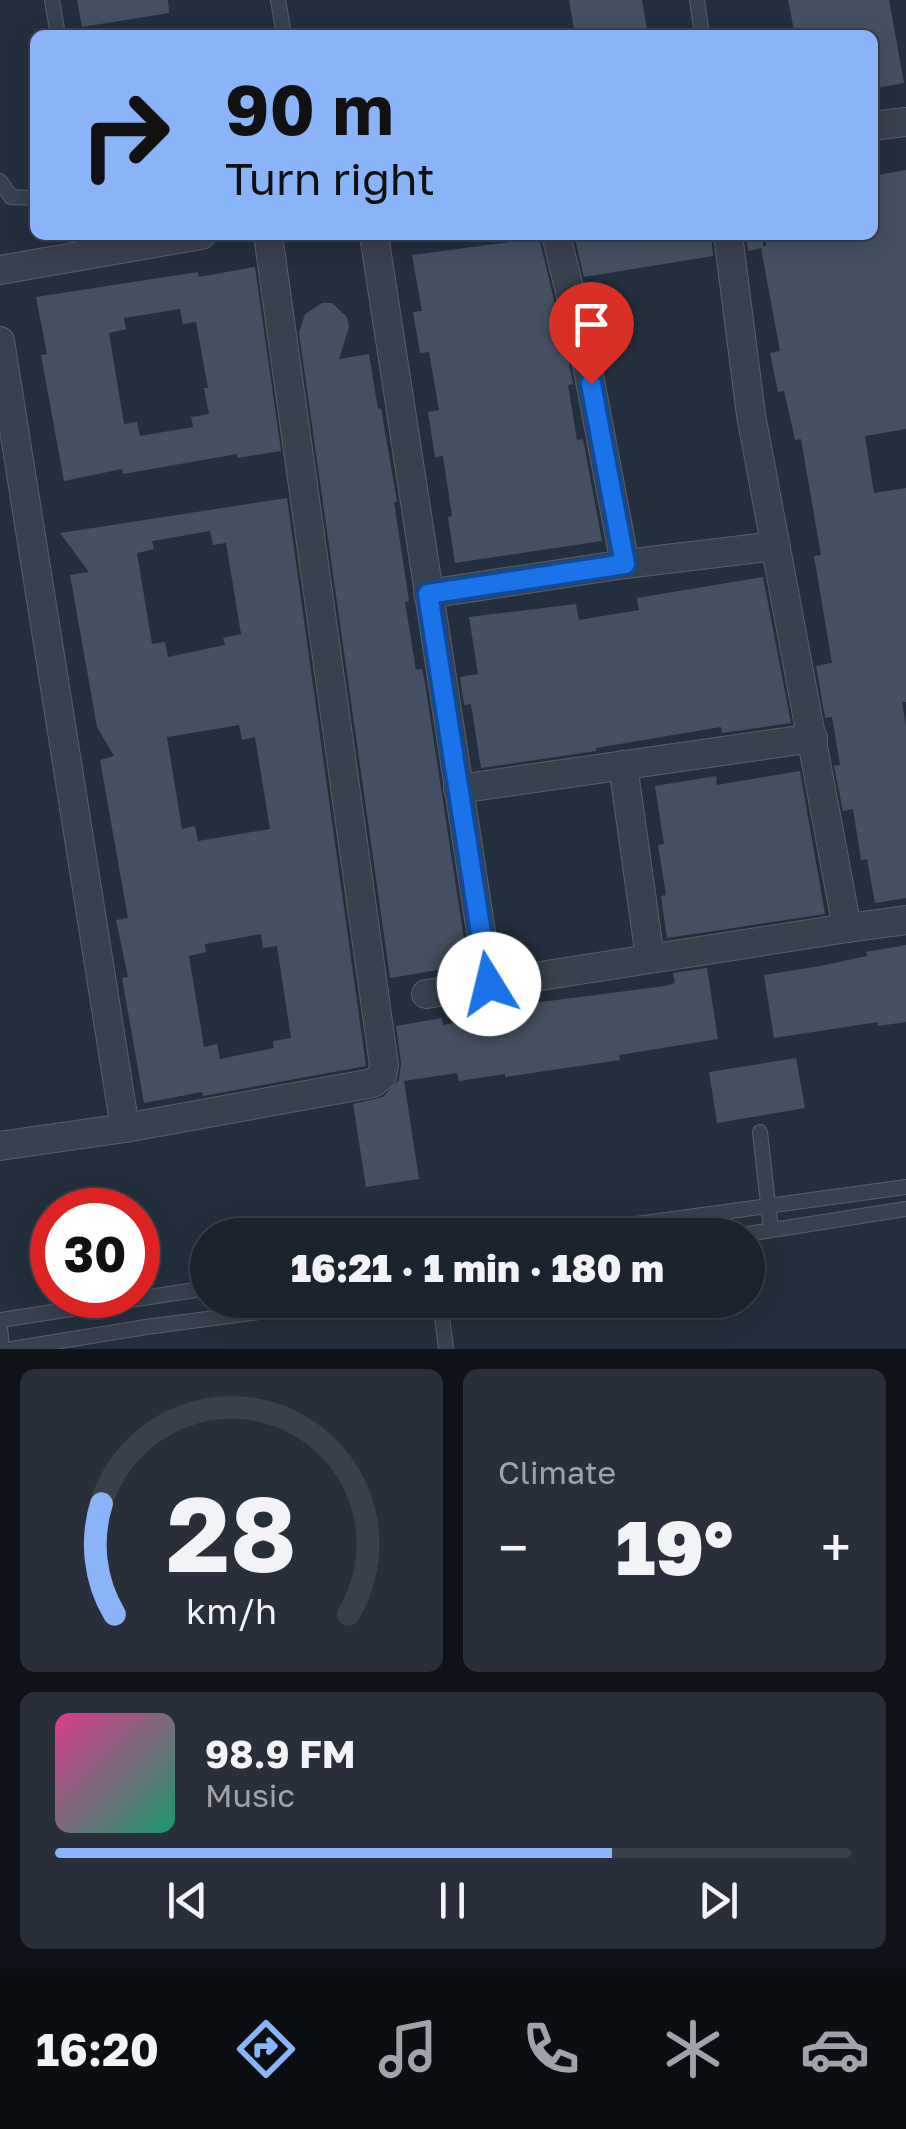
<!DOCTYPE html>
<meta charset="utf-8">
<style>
:root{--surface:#1b232e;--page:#282f3a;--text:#f1f3f6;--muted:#a0a4aa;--line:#39404a;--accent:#8ab4f8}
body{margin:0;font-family:"Golos Text",sans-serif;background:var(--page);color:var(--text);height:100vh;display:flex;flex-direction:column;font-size:38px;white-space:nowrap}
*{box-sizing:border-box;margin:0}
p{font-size:32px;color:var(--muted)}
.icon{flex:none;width:55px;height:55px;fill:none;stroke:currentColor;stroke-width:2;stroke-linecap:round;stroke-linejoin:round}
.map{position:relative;height:1349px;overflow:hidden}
.side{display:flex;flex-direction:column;gap:20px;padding:20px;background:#0f1319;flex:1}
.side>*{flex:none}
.top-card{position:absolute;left:30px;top:30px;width:848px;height:210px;border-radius:15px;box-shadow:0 5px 25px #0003,0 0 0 2px var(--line);background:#8ab4f8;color:#111;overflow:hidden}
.speed{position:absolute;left:30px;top:1188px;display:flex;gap:20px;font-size:50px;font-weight:700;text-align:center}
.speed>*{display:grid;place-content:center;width:130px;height:130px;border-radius:50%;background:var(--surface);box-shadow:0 5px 25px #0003,0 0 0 2px var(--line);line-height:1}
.speed .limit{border:15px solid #d22;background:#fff;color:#111}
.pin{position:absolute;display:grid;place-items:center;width:85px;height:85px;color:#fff;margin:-102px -42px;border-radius:50% 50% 50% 0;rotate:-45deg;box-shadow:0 0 10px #0007}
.pin .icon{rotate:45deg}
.me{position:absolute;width:110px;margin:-55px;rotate:351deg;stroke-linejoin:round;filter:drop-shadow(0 0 8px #0008)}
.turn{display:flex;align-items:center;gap:35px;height:210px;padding:0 30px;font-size:45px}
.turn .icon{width:130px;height:130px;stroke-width:2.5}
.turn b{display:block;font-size:70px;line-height:85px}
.big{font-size:75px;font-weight:800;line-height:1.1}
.side .tile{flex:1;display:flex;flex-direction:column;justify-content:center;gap:15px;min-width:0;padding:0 35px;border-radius:15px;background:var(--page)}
.side .dial{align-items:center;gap:0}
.dial svg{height:260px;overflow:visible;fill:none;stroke:var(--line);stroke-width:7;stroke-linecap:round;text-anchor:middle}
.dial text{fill:var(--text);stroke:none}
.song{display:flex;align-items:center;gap:30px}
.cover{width:120px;height:120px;border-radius:15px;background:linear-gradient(135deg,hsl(330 70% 55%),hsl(160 70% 35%))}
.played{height:10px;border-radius:5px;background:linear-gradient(90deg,var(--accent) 70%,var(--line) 70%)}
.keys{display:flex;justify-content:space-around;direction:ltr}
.heat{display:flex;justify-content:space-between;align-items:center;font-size:55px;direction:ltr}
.side .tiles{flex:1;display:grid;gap:20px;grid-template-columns:1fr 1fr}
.tile:last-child{grid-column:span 2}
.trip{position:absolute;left:190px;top:1218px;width:575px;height:100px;border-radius:50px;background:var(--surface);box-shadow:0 5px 25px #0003,0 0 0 2px var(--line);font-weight:800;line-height:100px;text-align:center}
.tabs{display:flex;height:160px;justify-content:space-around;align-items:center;background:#0b0e12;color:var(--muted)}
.tabs .icon{width:70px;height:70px}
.tabs .active{color:var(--accent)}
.tabs b{font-size:45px;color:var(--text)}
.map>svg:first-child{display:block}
</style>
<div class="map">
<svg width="906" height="1349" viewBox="0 0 906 1349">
<rect width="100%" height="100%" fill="#242f3e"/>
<g fill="#455162" fill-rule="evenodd">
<path d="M 77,0 L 168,0 L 169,13 L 82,27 Z"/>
<path d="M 569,0 L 642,0 L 648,35 L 575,35 Z"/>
<path d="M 788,0 L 889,0 L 904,83 L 872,89 L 872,35 L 795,35 Z"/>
<path d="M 906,170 L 906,429 L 865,436 L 874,493 L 906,488 L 906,702 L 902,702 L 906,727 L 906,898 L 875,903 L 867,859 L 861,860 L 853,809 L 843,811 L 834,766 L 840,765 L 832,717 L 825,718 L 816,666 L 832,663 L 814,556 L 821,555 L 801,439 L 795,440 L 784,391 L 778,392 L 770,353 L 780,351 L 761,248 L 748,251 L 746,235 L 762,235 L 763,246 L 766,246 L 765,235 L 872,235 L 872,176 Z"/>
<path d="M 574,235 L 711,235 L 713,256 L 584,277 Z"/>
<path d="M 539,238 L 567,353 L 573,384 L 568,385 L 577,440 L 583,439 L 602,541 L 455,563 L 448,517 L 452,516 L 443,456 L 435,457 L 428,412 L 439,410 L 429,352 L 420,353 L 413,312 L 422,311 L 412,255 Z"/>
<path d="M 255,267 L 281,451 L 237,458 L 237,454 L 123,474 L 122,469 L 64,481 L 41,355 L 47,354 L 36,297 L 198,272 L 199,277 ZM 180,309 L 183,324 L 196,322 L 208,388 L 204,388 L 209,414 L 191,417 L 193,427 L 140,436 L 137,422 L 124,424 L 109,333 L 126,329 L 124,318 Z"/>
<path d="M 322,303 L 332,303 L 347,317 L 349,327 L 339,359 L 369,354 L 378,409 L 381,408 L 397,502 L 394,502 L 409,601 L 405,602 L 416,670 L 422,669 L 425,683 L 468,965 L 390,978 L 299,333 L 305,314 Z"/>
<path d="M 287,498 L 366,1066 L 203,1096 L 202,1092 L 144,1103 L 122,978 L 128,977 L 116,920 L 128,918 L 100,760 L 114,756 L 97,727 L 70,575 L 89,572 L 60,533 ZM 210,531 L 213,545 L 226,543 L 241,634 L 223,638 L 225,645 L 168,657 L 165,642 L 152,644 L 137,553 L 154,549 L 152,541 ZM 239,725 L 242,740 L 255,737 L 270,829 L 198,841 L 195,826 L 182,829 L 167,737 ZM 261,934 L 263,948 L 277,946 L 291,1038 L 273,1041 L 274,1048 L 220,1059 L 217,1044 L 204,1047 L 189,956 L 206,952 L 205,944 Z"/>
<path d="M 763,577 L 791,723 L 722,733 L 721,727 L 596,748 L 596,751 L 481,768 L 471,704 L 464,705 L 460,677 L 478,674 L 469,617 L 576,604 L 579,620 L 639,610 L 637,598 Z"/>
<path d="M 800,771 L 825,914 L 667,938 L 661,896 L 666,895 L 658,845 L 664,844 L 655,786 L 716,776 L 717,785 Z"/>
<path d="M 906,945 L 906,1022 L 878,1026 L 878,1022 L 774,1038 L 764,975 L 820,966 L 867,956 L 866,952 Z"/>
<path d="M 707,968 L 718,1039 L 619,1055 L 620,1060 L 505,1077 L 505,1074 L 459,1081 L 457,1073 L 404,1081 L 419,1179 L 366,1187 L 353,1104 L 383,1097 L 399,1080 L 401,1063 L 396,1026 L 442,1018 L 443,1025 L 496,1016 L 494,1008 L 665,986 L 675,983 L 673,973 Z"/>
<path d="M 796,1058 L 805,1108 L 717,1123 L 709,1072 Z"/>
</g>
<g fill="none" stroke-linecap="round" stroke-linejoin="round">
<defs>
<g id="lane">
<path d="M 52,0 L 58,35"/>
<path d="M 278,0 L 284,35"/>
<path d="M 697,0 L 702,35"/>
<path d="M 0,181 L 11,197 L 35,198"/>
<path d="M 760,1132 L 771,1230"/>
<path d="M 556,1235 L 906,1187"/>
<path d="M 741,1235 L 906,1209"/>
<path d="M 440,1300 L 446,1349"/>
<path d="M 0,1320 L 208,1288"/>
<path d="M 0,1326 L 2,1349"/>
<path d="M 12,1349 L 146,1327 L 351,1300"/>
</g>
<g id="street">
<path d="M 872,126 L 906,122"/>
<path d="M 374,235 L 489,984"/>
<path d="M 556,235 L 584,349 L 625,564 L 776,546"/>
<path d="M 728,235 L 751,415 L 847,928 L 906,920"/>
<path d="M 0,270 L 201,235"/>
<path d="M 0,341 L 125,1128"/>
<path d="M 428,594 L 625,564"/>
<path d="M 623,765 L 650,958"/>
<path d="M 458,789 L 813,738"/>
<path d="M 426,994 L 847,928"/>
<path d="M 0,1146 L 125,1128 L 373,1083 L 382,1076 L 384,1065 L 268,235"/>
</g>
</defs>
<use href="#lane" stroke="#565f6c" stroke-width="16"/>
<use href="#street" stroke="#565f6c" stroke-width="30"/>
<use href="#lane" stroke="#38414e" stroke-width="14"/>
<use href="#street" stroke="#38414e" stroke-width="28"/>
</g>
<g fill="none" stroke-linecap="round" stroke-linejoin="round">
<defs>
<path id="route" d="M 489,984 L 428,594 L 625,564 L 591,384"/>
</defs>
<use href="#route" stroke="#114b97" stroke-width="25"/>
<use href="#route" stroke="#1a73e8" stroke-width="18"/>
</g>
</svg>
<div class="speed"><div class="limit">30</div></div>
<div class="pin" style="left:591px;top:384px;background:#d93025"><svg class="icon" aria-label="arrive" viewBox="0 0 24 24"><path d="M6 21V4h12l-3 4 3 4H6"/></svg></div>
<svg class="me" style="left:489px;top:984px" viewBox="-20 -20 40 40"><circle r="19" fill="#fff"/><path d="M0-13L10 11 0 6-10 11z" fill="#1a73e8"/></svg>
<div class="trip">16:21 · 1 min · 180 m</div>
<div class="top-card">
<div class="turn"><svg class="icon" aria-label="right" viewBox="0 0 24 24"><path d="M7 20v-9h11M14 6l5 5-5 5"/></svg><div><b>90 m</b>Turn right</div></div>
</div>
</div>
<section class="side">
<div class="tiles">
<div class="tile dial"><svg viewBox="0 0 100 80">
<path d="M14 69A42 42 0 1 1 86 69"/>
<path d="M14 69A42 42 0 0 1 10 35" stroke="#8ab4f8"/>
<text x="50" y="56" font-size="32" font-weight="700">28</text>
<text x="50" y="72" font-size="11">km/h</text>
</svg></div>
<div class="tile"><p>Climate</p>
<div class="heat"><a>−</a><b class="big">19°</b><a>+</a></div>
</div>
<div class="tile">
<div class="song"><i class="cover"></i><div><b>98.9 FM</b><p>Music</p></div></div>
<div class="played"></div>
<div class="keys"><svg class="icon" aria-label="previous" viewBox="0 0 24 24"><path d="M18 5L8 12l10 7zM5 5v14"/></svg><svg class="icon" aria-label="pause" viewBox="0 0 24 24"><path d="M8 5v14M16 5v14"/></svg><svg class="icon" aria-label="next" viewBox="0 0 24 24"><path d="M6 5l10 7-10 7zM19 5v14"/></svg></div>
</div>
</div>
</section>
<nav class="tabs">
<b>16:20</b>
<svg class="icon active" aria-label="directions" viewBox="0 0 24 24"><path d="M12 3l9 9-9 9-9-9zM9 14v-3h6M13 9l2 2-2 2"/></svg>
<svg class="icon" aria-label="music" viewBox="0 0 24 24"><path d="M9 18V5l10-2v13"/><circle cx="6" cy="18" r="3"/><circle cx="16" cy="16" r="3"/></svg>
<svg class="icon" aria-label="phone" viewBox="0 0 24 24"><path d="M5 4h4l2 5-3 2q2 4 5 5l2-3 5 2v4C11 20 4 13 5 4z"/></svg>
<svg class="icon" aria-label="climate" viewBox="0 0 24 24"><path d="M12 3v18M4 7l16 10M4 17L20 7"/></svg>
<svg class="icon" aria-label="car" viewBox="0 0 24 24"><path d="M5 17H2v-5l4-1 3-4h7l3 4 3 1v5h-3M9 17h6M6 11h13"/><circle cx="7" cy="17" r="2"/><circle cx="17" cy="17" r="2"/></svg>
</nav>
